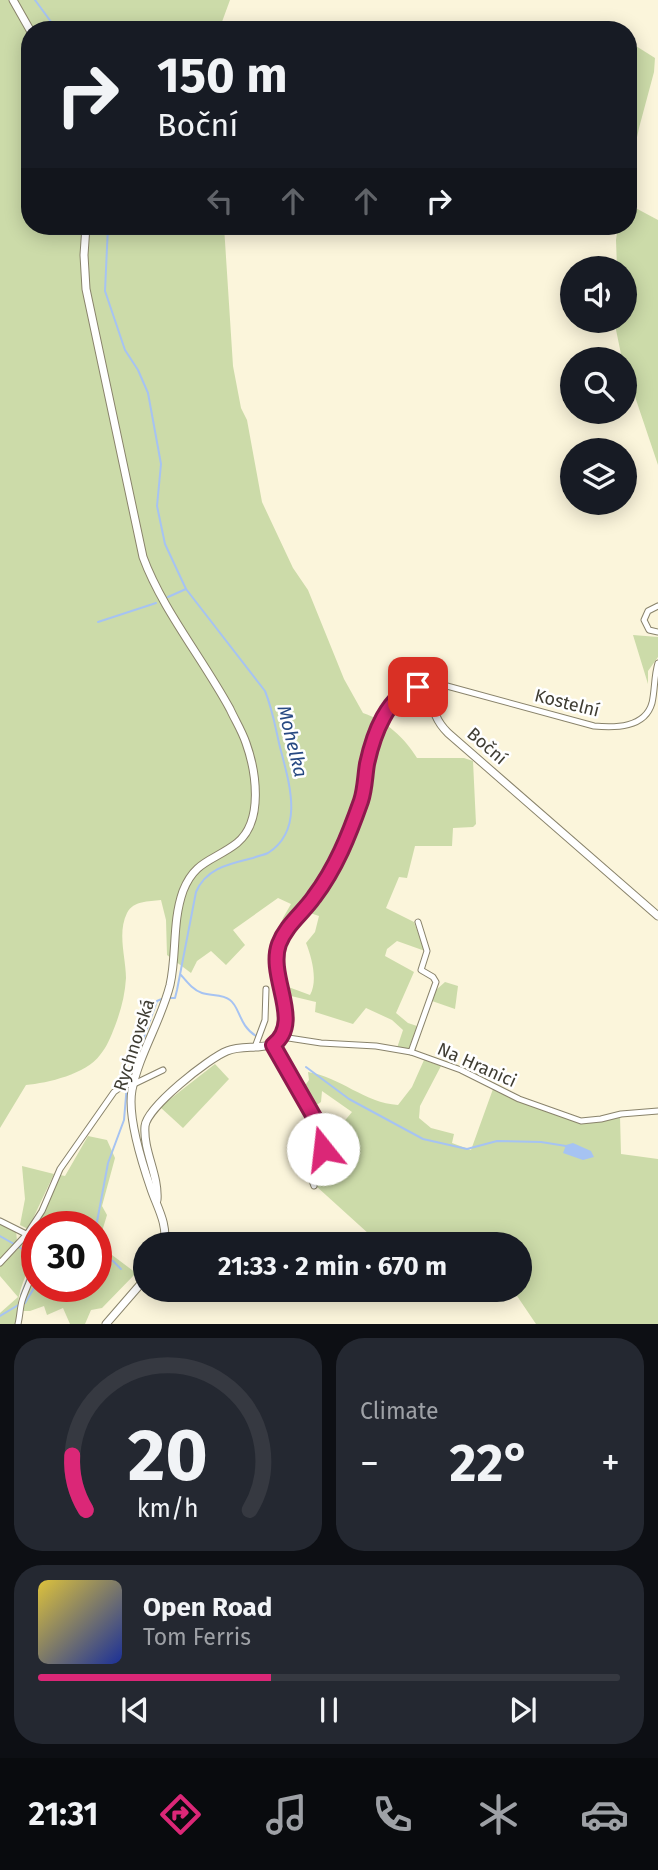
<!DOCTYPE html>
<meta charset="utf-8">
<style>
:root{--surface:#171b24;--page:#242831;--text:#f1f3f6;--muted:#9ea1a6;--line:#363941;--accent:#db2777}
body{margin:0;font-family:"Fira Sans",sans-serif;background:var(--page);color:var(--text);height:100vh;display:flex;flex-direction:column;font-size:26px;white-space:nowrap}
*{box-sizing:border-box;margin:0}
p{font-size:23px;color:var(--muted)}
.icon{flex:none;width:38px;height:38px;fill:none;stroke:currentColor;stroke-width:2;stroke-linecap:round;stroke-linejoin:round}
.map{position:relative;height:1324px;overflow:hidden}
.drawer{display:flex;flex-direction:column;gap:14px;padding:14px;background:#0d0f14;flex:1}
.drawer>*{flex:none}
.top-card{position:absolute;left:21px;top:21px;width:616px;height:214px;border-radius:28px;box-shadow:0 4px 18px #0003;background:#171b24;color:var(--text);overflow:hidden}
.controls{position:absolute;left:560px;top:256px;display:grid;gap:14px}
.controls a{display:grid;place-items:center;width:77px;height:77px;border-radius:50%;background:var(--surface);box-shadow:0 4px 18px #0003;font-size:35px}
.speed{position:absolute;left:21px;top:1211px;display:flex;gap:14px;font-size:35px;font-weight:700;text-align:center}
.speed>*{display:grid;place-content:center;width:91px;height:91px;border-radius:50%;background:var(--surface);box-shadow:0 4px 18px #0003;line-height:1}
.speed .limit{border:10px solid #d22;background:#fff;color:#111}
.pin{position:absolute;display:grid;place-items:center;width:60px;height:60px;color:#fff;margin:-30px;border-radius:14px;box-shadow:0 4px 10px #0006}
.me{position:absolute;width:77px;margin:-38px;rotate:344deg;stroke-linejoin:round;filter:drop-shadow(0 0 5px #0008)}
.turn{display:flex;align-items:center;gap:24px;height:147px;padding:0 21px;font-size:32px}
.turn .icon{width:91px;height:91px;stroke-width:2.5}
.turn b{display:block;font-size:49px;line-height:60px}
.lanes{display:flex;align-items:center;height:66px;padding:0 21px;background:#0003;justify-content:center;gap:35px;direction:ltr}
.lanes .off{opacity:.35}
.big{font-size:52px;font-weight:700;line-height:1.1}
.drawer .card{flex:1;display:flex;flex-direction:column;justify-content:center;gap:10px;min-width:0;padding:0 24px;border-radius:28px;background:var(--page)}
.drawer .dial{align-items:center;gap:0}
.dial svg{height:182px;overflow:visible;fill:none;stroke:var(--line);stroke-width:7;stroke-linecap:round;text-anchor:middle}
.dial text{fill:var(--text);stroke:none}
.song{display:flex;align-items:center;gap:21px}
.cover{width:84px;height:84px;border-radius:10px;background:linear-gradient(135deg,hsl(50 70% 55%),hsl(230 70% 35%))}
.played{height:7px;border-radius:4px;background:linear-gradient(90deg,var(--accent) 40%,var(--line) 40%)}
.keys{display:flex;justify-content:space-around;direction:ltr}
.heat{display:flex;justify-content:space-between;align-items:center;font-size:38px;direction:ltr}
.drawer .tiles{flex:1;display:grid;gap:14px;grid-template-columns:1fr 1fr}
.card:last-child{grid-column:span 2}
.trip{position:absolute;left:133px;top:1232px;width:399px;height:70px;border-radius:35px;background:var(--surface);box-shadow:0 4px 18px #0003;font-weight:700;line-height:70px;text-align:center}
.tab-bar{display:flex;height:112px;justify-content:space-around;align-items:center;background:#090b0e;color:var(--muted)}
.tab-bar .icon{width:49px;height:49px}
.tab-bar .active{color:var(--accent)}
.tab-bar b{font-size:32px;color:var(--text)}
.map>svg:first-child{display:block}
</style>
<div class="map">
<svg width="658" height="1324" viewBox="0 0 658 1324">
<rect width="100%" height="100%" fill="#fbf5db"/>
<g fill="#ccdba9">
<path d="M 0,0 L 230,0 L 219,30 L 30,30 L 30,226 L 224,226 L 233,366 L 241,408 L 247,420 L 262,502 L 293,568 L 308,590 L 344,679 L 363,713 C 385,720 406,739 417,758 L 464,758 L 473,761 L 476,824 L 473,827 L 453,828 L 452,846 L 415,846 L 407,878 L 399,877 L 386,908 L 414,922 L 425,951 L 397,941 L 387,949 L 385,956 L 414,972 L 396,1013 L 408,1023 L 417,1026 L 409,1048 L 397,1048 L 403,1030 L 392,1020 L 366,1008 L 353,1024 L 315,1012 L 316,1002 L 291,996 L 289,1003 L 286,1000 L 283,985 L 310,995 C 318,981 312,958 306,943 L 315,932 L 319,916 L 307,912 L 325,886 L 333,862 L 313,891 L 277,935 L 283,918 L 291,904 L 278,898 L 233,930 L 245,945 L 226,965 L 211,951 L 197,961 L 191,973 L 167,955 L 166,920 L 161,900 C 148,902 134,900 127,913 C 117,933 126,958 126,978 C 125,995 121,1010 115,1026 C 111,1036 107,1047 100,1055 C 86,1074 48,1083 26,1085 L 0,1128 Z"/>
<path d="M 628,41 L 655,58 L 654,72 L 639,128 L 628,179 Z"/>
<path d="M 628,204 L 658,220 L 658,465 L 625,367 L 625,359 L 622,359 L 614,320 L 625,320 L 625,268 L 617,268 L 616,240 L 618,226 L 628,226 Z"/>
<path d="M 633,635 L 658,637 L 658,657 L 648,671 L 648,684 Z"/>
<path d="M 445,982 L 458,986 L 455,1009 L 432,1001 L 436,990 Z"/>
<path d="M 424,1060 L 441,1066 L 420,1106 L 419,1118 L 431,1128 L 454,1134 L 452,1143 L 471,1150 L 493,1089 L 578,1122 L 594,1123 L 620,1116 L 621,1154 L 658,1159 L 658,1324 L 536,1324 L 513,1290 L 520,1290 L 520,1244 L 380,1244 L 316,1186 L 325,1160 L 327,1142 L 352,1112 L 322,1091 L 321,1102 L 312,1108 L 301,1091 L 309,1080 L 308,1072 C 340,1077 365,1103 398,1105 L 412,1087 Z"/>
<path d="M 215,1064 L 229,1079 L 183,1128 L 160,1107 Z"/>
<path d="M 88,1136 L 107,1140 L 115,1158 L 102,1206 L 107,1215 L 100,1238 L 112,1255 L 136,1273 L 102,1308 L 91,1310 L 85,1324 L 70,1324 L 63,1308 L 47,1315 L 44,1306 L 30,1311 L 23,1311 L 27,1294 L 37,1268 L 37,1286 L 96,1286 L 96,1227 L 37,1227 L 37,1242 L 32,1231 L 60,1175 L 65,1176 Z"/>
<path d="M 22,1166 L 54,1174 L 28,1229 L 20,1225 L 25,1199 Z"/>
<path d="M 0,1224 L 16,1231 L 17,1241 L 0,1259 Z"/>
<path d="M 27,1237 L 32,1241 C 35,1263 23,1276 19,1296 C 17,1305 18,1315 16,1324 L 0,1324 L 0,1313 L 18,1297 L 0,1276 L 0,1266 L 17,1250 Z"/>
</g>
<path fill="#a6c3f2" d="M 573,1143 L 591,1151 L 594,1157 L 583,1160 L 563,1153 L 566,1145 Z"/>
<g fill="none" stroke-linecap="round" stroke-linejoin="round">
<g stroke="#a6c3f2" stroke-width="2">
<path d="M 35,0 L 57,30"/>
<path d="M 108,226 L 105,291 L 125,350 L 138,370 L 148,393 L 161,464 L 157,506 L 165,544 L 186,589 L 265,691 C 272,708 275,725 279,743 C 287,777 307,828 268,853 C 264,855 257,856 253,858 C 229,864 206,868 196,892 L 177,990 L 175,998 L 170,998"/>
<path d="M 168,597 L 186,589"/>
<path d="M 98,622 L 156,603"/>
<path d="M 181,975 C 187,982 193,990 202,993 C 211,996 223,994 230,1000 C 240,1007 239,1026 256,1036"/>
<path d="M 306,1067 L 349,1099 L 423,1139 L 467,1149 L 497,1141 L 541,1142 L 566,1146"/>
<path d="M 96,1227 L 108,1163 L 124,1120 L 127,1084 L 157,1001 L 164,998"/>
<path d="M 0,1236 L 14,1244"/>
<path d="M 19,1247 L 33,1256 L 33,1262"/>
<path d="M 96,1256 L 113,1261 L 121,1269"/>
<path d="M 21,1295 L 32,1267"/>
<path d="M 25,1303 L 37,1283"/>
<path d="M 0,1316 L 20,1304"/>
</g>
<defs>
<g id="minor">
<path d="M 658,606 L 648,611 L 644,620 L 649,630 L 658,632"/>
<path d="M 428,691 L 436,687 L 447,686 L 594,726 C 615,728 645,728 652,703 C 655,690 654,676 658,663"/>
<path d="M 282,1037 L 321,1043 L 376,1046 L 411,1052 L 461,1070 L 519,1099 L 581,1121 L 601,1119 L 621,1114 L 658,1111"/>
<path d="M 273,1045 L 322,1133 C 325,1151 320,1163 311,1178 L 314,1186"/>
<path d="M 255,1047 L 265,1020 L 266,989"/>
<path d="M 411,1052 L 436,982 L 433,977 L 421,970 L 427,951 L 418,922"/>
<path d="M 0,1221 L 30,1236 C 46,1256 28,1281 22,1301 C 20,1308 20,1316 18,1324"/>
<path d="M 0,1263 L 27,1234 L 42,1211 L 60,1169 L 114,1092 L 124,1085 L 134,1084 L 163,1070"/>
</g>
<g id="tertiary">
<path d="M 13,0 L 30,30"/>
<path d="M 86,226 L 84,255 L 86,289 L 143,557 C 162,609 203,659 230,709 C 235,720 242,731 246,743 C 256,771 264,821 237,843 C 214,861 195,860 183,891 C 172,922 177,954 170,985 C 161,1021 139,1054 132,1090 C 127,1117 142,1163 151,1189 C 157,1207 168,1224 164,1244"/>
<path d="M 157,1200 C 159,1175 143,1151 145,1126 C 147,1107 209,1058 227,1051 C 246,1043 266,1053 282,1037 C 293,1010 272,982 277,953 C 280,929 315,896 330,874 C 342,855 350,831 358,810 C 371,772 367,727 400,697 C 405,692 411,687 418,687 C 433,686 432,706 436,716 C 439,723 443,728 448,733 L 658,916"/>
<path d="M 106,1324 L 145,1279"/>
</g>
</defs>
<use href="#minor" stroke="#89836b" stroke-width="7"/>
<use href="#tertiary" stroke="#89836b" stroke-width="9"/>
<use href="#minor" stroke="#fff" stroke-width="5"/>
<use href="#tertiary" stroke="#fff" stroke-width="7"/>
</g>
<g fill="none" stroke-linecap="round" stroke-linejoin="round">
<defs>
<path id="route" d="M 323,1149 L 322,1133 L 318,1124 L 273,1045 C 304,1022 267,977 279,944 C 286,925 303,913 314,897 C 336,868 349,835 361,801 C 365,789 365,776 367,764 C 373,736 387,694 418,687"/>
</defs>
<use href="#route" stroke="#8e194d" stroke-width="18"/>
<use href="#route" stroke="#db2777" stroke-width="12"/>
</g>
<g text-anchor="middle" stroke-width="5" stroke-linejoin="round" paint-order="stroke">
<g font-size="18" fill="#3f3d33" stroke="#fff">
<text transform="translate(567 703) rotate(14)" y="6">Kostelní</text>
<text transform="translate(487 746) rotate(41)" y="6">Boční</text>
<text transform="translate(134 1045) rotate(-72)" y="6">Rychnovská</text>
<text transform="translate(477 1065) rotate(24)" y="6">Na Hranici</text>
</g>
<g font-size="19" font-style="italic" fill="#274982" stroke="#fff">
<text transform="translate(293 741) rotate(76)" y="7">Mohelka</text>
</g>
</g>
</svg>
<div class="controls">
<a><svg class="icon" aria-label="sound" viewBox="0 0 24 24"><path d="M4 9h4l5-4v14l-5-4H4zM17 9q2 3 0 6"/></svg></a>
<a><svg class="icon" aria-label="search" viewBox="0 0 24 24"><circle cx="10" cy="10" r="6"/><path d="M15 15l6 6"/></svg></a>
<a><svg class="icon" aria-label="layers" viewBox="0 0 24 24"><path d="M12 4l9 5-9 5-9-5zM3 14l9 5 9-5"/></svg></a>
</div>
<div class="speed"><div class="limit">30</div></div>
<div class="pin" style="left:418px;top:687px;background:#d93025"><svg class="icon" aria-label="arrive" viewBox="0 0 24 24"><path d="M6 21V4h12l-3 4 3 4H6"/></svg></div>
<svg class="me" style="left:323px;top:1149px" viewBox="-20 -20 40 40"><circle r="19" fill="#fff"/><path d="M0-13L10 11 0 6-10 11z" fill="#db2777"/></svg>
<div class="trip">21:33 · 2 min · 670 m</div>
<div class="top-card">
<div class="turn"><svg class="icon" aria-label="right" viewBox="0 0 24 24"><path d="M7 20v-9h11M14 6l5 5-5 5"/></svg><div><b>150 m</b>Boční</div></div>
<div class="lanes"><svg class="icon off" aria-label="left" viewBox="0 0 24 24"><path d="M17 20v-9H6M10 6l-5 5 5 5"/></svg><svg class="icon off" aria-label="ahead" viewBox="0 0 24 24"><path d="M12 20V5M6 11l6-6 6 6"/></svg><svg class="icon off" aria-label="ahead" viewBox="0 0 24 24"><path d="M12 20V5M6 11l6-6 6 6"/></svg><svg class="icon" aria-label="right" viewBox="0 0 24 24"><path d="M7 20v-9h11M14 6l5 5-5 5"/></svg></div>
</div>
</div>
<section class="drawer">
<div class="tiles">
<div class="card dial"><svg viewBox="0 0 100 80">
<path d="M14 69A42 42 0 1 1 86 69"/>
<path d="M14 69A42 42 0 0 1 8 45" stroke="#db2777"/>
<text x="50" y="56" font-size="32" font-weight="700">20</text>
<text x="50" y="72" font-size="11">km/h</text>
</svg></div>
<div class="card"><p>Climate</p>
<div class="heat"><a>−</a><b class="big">22°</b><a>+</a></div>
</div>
<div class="card">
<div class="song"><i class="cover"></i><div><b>Open Road</b><p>Tom Ferris</p></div></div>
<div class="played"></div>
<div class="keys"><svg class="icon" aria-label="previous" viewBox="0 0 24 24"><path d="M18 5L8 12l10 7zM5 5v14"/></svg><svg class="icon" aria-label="pause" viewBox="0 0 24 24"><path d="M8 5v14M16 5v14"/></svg><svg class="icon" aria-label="next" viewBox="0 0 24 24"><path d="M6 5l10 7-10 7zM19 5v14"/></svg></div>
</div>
</div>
</section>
<nav class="tab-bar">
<b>21:31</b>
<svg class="icon active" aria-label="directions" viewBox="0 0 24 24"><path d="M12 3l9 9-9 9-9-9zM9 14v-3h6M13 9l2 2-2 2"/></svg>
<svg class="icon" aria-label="music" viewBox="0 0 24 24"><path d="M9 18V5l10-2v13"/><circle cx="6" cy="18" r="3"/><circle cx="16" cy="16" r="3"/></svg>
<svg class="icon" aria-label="phone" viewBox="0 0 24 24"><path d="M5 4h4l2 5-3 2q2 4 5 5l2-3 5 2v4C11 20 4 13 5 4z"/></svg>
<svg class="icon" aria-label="climate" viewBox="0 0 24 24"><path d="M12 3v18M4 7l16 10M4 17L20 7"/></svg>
<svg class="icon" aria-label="car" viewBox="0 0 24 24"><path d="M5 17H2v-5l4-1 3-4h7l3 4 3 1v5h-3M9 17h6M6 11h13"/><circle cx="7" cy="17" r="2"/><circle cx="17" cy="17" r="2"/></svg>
</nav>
